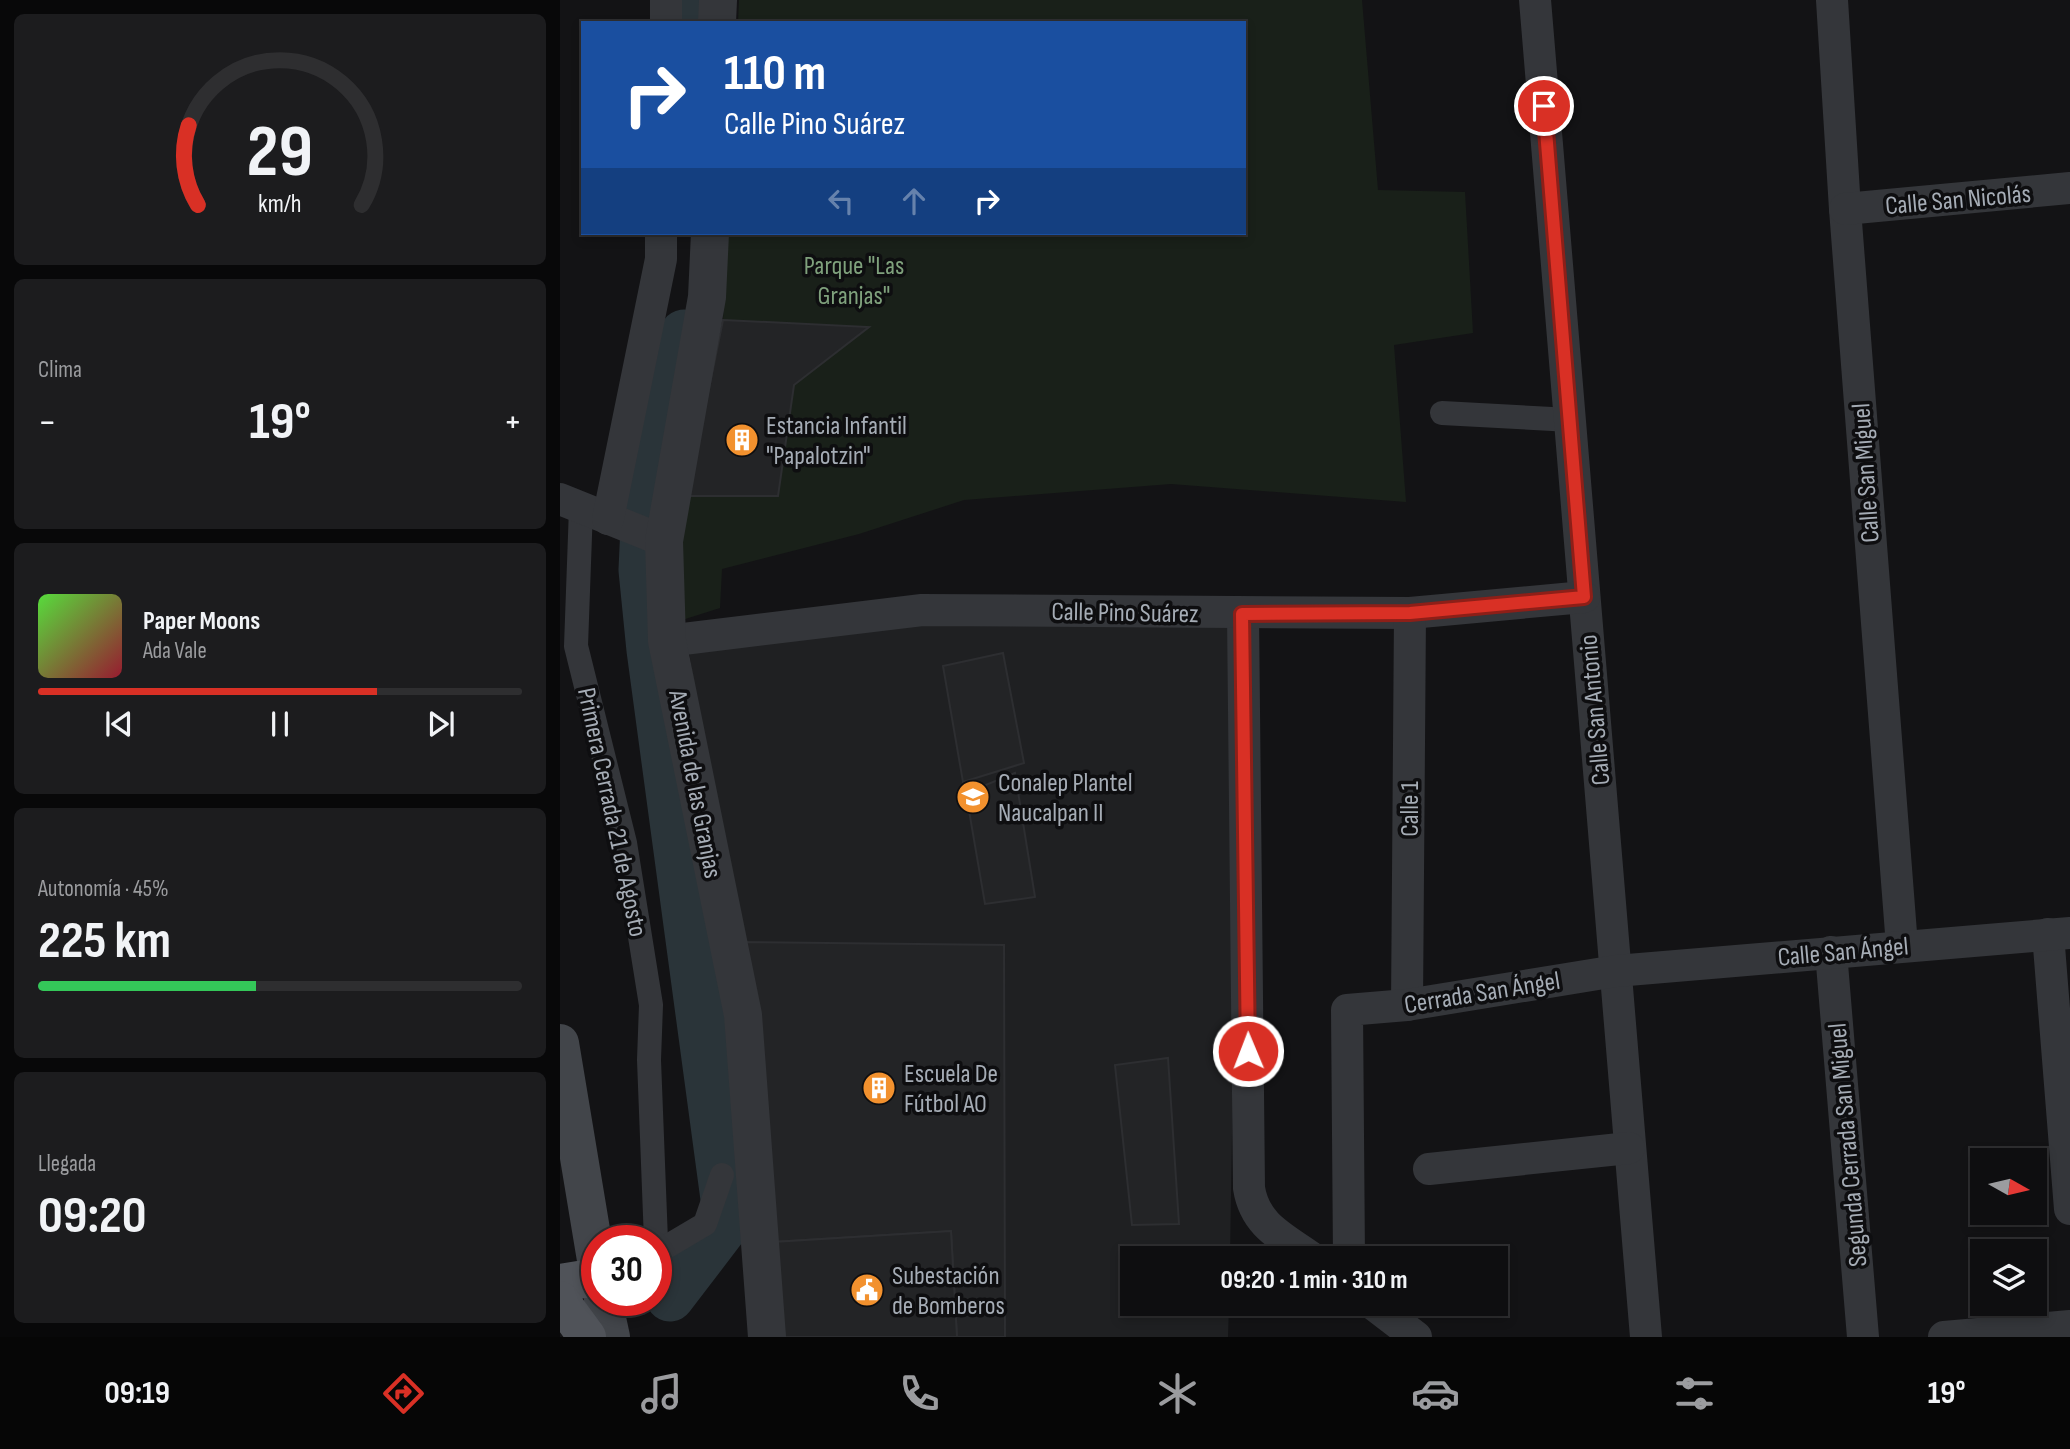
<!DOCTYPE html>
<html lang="es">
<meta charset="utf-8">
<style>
:root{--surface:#0e0e10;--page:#1c1c1e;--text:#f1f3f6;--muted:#9b9c9f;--line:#2e2e30;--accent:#d93025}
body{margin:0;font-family:"Sofia Sans Condensed",sans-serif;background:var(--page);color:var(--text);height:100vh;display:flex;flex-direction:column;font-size:26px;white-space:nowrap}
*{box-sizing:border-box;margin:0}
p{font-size:23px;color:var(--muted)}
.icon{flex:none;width:38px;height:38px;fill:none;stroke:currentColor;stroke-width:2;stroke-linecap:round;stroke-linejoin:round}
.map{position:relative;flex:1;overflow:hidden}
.sheet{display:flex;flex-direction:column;gap:14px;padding:14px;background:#080809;width:560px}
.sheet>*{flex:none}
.hud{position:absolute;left:21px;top:21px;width:665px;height:214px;border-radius:0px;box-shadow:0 4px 10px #0003,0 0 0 2px var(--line);background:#1a4fa0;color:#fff;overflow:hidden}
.needle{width:46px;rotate:98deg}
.controls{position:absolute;left:1410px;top:1148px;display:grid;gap:14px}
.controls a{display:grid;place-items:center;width:77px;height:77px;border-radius:0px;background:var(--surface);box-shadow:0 4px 10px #0003,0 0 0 2px var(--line);font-size:35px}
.speed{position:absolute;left:21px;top:1225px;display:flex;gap:14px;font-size:35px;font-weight:700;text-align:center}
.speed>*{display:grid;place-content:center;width:91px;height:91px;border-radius:50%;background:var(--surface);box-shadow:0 4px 10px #0003,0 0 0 2px var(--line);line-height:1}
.speed .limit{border:10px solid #d22;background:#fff;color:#111}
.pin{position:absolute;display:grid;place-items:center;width:60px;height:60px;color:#fff;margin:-30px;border:4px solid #fff;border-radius:50%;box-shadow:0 2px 7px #0007}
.me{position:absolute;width:77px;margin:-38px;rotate:359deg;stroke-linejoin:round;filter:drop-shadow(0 0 5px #0008)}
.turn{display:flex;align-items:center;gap:24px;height:147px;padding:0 28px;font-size:32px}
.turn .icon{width:91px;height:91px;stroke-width:2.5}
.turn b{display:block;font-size:49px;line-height:60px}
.lanes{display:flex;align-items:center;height:66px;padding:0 28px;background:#0003;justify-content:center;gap:35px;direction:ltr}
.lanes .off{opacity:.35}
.big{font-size:52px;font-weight:700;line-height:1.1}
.sheet .card{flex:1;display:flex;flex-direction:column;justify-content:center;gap:10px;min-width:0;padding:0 24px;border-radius:10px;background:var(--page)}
.sheet .dial{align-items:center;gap:0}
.dial svg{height:182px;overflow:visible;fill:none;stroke:var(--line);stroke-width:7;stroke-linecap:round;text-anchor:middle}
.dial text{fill:var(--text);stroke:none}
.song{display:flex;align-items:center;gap:21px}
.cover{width:84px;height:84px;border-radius:10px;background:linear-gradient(135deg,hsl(110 70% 55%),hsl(350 70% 35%))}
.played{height:7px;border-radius:4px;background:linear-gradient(90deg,var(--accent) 70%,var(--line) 70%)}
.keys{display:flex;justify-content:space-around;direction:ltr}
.heat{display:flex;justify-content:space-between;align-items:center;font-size:38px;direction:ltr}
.charge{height:10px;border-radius:5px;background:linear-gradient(90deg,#34c759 45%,var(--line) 0)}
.trip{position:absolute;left:560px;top:1246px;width:388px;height:70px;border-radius:0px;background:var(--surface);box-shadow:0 4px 10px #0003,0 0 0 2px var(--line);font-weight:700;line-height:70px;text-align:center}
.dock{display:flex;height:112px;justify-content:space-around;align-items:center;background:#060606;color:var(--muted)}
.dock .icon{width:49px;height:49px}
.dock .on{color:var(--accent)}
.dock b{font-size:32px;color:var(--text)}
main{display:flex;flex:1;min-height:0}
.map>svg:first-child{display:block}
</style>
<main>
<section class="sheet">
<div class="card dial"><svg viewBox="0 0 100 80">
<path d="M14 69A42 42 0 1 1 86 69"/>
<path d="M14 69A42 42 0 0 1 10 34" stroke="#d93025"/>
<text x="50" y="56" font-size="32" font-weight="700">29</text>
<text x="50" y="72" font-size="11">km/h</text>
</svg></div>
<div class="card"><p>Clima</p>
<div class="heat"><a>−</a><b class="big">19°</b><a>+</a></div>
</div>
<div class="card">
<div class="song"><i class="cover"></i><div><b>Paper Moons</b><p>Ada Vale</p></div></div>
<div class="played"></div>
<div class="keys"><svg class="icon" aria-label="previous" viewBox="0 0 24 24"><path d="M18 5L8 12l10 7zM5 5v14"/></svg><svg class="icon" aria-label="pause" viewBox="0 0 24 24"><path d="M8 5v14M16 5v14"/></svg><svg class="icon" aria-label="next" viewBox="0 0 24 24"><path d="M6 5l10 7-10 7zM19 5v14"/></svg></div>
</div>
<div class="card"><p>Autonomía · 45%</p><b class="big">225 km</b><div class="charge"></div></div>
<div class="card"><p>Llegada</p><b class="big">09:20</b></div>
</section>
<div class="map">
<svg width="1510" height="1337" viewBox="0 0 1510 1337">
<rect width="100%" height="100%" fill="#131315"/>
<path fill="#1f2022" d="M 379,622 L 671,627 L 675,948 L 670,1258 L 572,1258 L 572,1304 L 669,1304 L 668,1337 L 445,1337 L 444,946 L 176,942 L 129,652 Z"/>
<path fill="#192019" d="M 179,0 L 802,0 L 818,190 L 905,192 L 913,333 L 834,345 L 846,502 L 611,484 L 404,500 L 299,534 L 162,569 L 160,608 L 119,621 L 120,537 L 127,496 L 218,495 L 234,385 L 308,327 L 163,320 L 167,233 L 684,233 L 684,23 L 178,23 Z"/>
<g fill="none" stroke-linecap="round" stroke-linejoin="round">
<g stroke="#2a3439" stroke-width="49">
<path d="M 129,0 L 130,23"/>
<path d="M 110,1297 L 168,1221 L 91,650 L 83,570 L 87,483 L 124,334"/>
</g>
</g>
<g fill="#232426" stroke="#2d2e31" stroke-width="2">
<path d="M 163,320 L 309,327 L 234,385 L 218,496 L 127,496 Z"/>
<path d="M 443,653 L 464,763 L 403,782 L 383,666 Z"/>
<path d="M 455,773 L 475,897 L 425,904 L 406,793 Z"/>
<path d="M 176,942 L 444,945 L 445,1337 L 397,1337 L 391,1231 L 213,1242 Z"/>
<path d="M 608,1058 L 619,1224 L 572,1225 L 555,1065 Z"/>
<path d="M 391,1231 L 397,1337 L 225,1337 L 213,1242 Z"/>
</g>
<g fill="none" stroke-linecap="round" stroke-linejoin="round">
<g stroke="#34363a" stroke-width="24">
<path d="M 882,413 L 1011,420"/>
<path d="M 21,508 L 16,646 L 65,843 L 91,1005 L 89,1060 L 96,1241"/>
<path d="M 96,1253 L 145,1224 L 162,1175"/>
</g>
<g stroke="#34363a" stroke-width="32">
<path d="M 975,0 L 1086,1337"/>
<path d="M 1272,0 L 1285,209 L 1342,946"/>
<path d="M 106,23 L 106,0"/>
<path d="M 1285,209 L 1510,188"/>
<path d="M 0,499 L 104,541"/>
<path d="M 48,519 L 101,259 L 101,233"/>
<path d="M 683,614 L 689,1188 C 695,1226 723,1237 752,1258"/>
<path d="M 107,641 L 362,610 L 850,613 L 1024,597"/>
<path d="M 1488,934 L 1510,1209"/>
<path d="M 1271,952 L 1303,1337"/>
<path d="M 847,1005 L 850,613"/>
<path d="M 869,1169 L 1069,1148"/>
<path d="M 789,1258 L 787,1010 L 847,1005 L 1056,971 L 1510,933"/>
<path d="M 813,1304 L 856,1337"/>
<path d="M 1384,1337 L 1510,1326"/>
</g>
<g stroke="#34363a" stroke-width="38">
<path d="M 157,23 L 158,0"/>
<path d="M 150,233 L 147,297 L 104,541 L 107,641 L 183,1015 L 207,1337"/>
</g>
<g stroke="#42454a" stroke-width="38">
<path d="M 0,1043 L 37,1266"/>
<path d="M 43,1300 L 51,1337"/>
</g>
<g stroke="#505359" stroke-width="38">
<path d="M 0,1283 L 37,1277"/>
<path d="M 0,1300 L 27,1337"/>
</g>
</g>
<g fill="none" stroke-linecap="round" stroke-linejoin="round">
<defs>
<path id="route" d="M 688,1051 L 682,614 L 850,613 L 1024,597 L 984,106"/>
</defs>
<use href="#route" stroke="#8d1f18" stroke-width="18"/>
<use href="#route" stroke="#d93025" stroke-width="12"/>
</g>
<defs>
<symbol id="building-disc" viewBox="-11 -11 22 22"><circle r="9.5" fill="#f2912e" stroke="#0e0e10"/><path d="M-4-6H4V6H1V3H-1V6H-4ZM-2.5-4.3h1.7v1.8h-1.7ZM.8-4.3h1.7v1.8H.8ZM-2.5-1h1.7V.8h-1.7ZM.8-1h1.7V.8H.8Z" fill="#fff"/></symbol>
<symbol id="school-disc" viewBox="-11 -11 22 22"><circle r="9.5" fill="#f2912e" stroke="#0e0e10"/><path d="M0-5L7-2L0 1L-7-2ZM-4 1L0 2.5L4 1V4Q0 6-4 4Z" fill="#fff"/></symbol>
<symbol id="civic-disc" viewBox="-11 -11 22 22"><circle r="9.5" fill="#f2912e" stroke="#0e0e10"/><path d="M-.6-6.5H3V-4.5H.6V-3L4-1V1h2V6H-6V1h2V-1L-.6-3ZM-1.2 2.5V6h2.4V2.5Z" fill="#fff"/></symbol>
</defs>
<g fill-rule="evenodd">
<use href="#building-disc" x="163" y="421" width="38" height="38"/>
<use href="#school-disc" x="394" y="778" width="38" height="38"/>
<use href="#building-disc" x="300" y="1069" width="38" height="38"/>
<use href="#civic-disc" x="288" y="1271" width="38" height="38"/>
</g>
<g text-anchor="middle" stroke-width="7" stroke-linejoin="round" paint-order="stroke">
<g font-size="26" fill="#a5acb5" stroke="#0e0e10">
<text transform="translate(1398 199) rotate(-5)" y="9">Calle San Nicolás</text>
<text transform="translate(1305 473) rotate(-94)" y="9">Calle San Miguel</text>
<text transform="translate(565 612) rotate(1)" y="9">Calle Pino Suárez</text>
<text transform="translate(1034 710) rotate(-95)" y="9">Calle San Antonio</text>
<text transform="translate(136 784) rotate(79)" y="9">Avenida de las Granjas</text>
<text transform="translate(849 809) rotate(-90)" y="9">Calle 1</text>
<text transform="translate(53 812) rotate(78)" y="9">Primera Cerrada 21 de Agosto</text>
<text transform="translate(1283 951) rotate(-5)" y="9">Calle San Ángel</text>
<text transform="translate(922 992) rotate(-9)" y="9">Cerrada San Ángel</text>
<text transform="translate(1287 1145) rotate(-95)" y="9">Segunda Cerrada San Miguel</text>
</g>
<g font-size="26" fill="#7fa17c" stroke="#0e0e10">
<text x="294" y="274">Parque "Las<tspan x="294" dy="30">Granjas"</tspan></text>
</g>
<g font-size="26" fill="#a5acb5" stroke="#0e0e10" text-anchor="start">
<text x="206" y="434">Estancia Infantil<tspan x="206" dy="30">"Papalotzin"</tspan></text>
<text x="438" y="791">Conalep Plantel<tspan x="438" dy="30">Naucalpan II</tspan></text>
<text x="344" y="1082">Escuela De<tspan x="344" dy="30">Fútbol AO</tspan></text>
<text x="332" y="1284">Subestación<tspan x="332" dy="30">de Bomberos</tspan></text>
</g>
</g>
</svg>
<div class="controls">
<a><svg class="needle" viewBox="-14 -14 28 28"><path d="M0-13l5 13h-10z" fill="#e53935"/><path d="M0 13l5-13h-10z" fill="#9b9c9f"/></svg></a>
<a><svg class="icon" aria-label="layers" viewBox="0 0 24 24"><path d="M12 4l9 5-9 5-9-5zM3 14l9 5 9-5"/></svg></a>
</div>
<div class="speed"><div class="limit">30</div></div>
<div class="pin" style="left:984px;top:106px;background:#d93025"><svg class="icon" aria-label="arrive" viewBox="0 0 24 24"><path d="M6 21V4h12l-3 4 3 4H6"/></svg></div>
<svg class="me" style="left:688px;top:1051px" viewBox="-20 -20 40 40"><circle r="17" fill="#d93025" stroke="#fff" stroke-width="3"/><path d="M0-11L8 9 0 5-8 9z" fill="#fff"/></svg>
<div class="trip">09:20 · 1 min · 310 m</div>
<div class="hud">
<div class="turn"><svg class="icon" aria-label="right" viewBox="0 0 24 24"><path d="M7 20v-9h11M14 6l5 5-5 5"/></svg><div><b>110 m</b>Calle Pino Suárez</div></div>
<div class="lanes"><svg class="icon off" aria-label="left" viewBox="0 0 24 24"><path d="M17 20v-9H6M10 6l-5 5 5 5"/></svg><svg class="icon off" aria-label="ahead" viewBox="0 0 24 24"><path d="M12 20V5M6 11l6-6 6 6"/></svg><svg class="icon" aria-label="right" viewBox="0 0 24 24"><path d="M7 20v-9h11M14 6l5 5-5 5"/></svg></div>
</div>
</div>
</main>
<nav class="dock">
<b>09:19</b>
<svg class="icon on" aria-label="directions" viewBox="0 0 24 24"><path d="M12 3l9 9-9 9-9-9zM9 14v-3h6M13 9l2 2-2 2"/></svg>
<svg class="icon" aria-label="music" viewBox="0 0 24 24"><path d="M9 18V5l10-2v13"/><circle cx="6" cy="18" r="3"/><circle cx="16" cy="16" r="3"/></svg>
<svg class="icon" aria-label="phone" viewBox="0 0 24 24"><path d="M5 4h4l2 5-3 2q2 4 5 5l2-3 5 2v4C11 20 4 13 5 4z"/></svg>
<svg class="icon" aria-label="climate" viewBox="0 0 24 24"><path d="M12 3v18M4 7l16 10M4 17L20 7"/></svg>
<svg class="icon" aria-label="car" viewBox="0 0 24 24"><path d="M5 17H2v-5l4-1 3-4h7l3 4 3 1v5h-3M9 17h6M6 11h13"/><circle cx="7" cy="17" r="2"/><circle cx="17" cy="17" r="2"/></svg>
<svg class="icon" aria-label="filters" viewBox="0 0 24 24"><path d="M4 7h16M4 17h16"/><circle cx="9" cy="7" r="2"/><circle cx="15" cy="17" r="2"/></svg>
<b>19°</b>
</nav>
